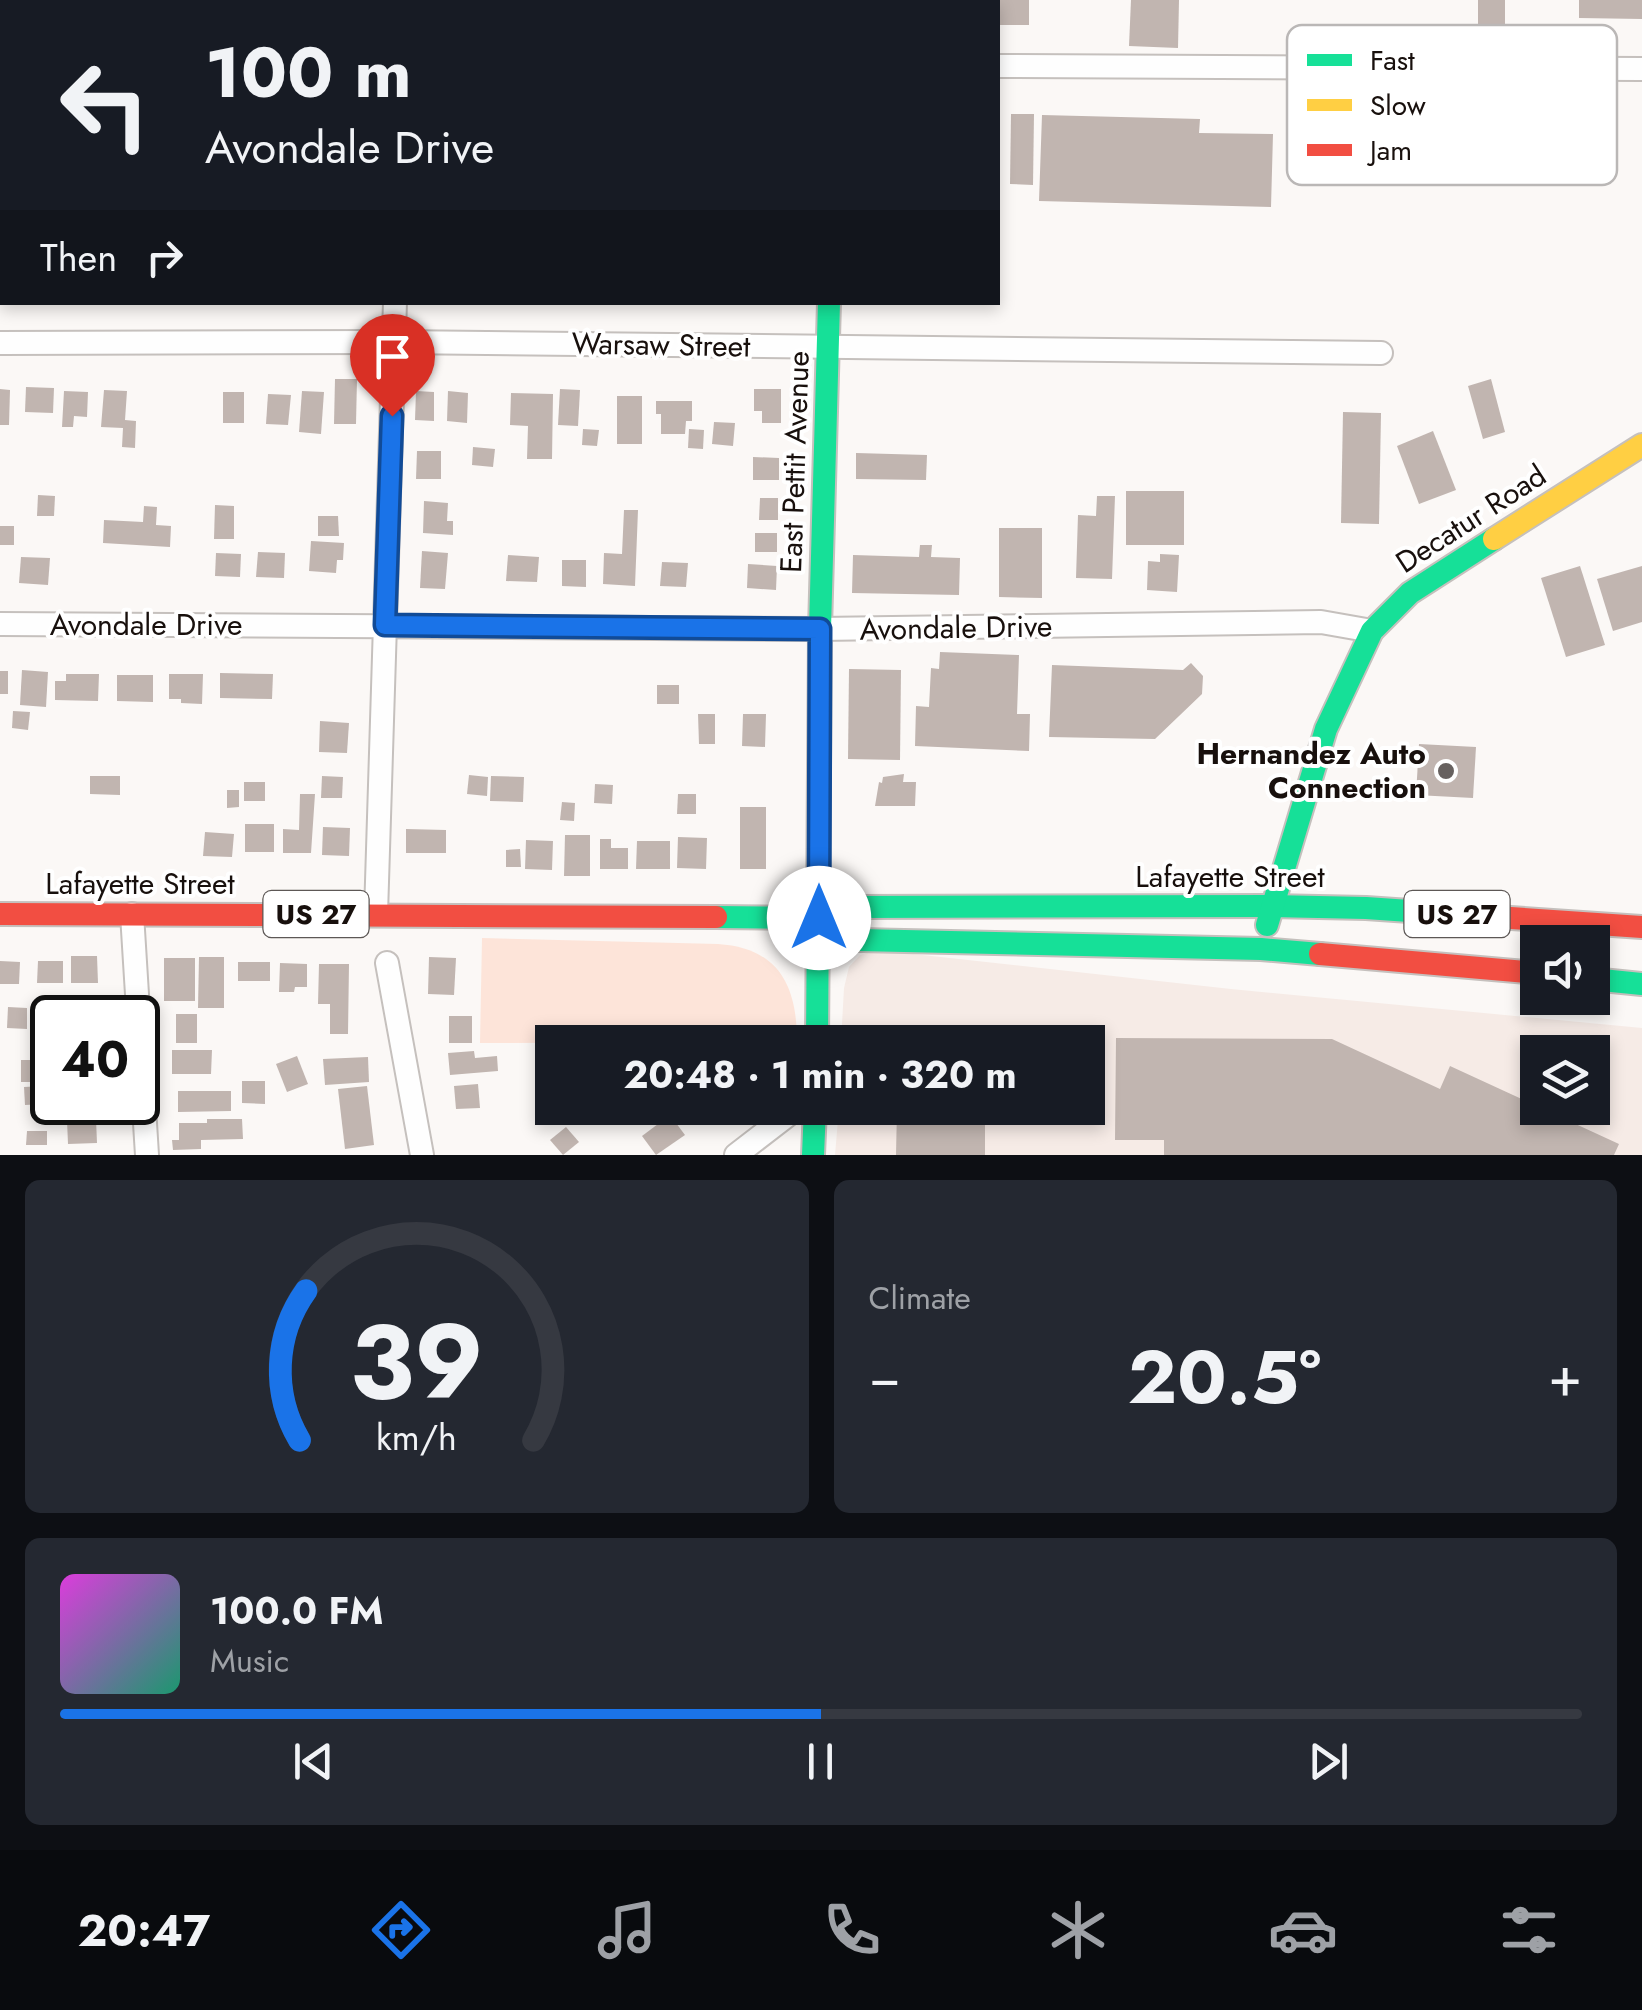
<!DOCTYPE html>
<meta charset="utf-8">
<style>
:root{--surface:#171b24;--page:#242831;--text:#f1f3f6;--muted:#9ea1a6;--line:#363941;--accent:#1a73e8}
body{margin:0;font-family:Jost,sans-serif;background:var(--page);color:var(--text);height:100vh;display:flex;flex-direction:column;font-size:38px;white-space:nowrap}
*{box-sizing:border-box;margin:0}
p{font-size:32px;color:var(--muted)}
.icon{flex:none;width:55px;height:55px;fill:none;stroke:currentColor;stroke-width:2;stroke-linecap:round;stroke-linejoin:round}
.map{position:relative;height:1155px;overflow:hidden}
.sheet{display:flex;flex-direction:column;gap:25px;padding:25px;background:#0d0f14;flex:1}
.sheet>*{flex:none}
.hud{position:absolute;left:0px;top:0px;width:1000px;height:305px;box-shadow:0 5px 15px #0003;background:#171b24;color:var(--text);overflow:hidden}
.buttons{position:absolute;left:1520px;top:925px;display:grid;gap:20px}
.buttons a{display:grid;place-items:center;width:90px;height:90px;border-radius:0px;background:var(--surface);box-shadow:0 5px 15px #0003;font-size:50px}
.speed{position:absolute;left:30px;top:995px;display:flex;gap:20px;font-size:50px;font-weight:700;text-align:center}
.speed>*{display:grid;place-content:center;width:130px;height:130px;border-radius:50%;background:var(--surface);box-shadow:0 5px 15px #0003;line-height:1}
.speed .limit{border:5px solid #111;border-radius:15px;background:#fff;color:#111}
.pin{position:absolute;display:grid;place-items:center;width:85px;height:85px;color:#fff;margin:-102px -42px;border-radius:50% 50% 50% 0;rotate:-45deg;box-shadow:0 0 10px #0007}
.pin .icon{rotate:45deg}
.me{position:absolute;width:110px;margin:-55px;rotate:0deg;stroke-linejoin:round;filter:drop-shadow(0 0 8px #0008)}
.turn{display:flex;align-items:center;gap:35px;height:210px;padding:0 40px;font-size:45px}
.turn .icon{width:130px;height:130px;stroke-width:2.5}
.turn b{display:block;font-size:70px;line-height:85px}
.then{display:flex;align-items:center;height:95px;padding:0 40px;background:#0003;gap:20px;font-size:38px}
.big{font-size:75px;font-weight:700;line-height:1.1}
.sheet .tile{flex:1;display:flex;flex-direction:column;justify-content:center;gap:15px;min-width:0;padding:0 35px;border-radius:15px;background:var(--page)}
.sheet .dial{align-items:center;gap:0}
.dial svg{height:260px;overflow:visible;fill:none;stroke:var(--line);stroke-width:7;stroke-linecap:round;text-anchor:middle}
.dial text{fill:var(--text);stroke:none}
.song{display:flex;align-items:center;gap:30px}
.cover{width:120px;height:120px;border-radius:15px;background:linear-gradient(135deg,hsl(300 70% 55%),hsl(160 70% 35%))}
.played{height:10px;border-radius:5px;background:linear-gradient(90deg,var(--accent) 50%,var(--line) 50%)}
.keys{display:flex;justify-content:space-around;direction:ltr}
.heat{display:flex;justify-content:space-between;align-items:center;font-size:55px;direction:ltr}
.sheet .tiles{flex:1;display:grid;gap:25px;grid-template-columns:1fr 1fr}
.tile:last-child{grid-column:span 2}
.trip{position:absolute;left:535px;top:1025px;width:570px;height:100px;border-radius:0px;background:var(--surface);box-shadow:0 5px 15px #0003;font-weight:700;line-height:100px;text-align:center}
.tab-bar{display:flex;height:160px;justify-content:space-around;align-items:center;background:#090b0e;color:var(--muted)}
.tab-bar .icon{width:70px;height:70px}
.tab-bar .current{color:var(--accent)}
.tab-bar b{font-size:45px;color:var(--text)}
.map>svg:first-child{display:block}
</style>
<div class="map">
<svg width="1642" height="1155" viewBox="0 0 1642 1155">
<rect width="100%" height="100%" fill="#fbf8f6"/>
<path fill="#f6ebe6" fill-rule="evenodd" d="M 877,950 L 1231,989 L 1642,1028 L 1642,1155 L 835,1155 L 839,1108 L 1088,1108 L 1088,1042 L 841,1042 L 844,988 L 849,967 L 860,955 ZM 1538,1052 L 1592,1052 L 1592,1108 L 1538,1108 Z"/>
<path fill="#fde4d9" d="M 482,938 L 718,944 C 779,948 797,986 797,1042 L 480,1043 Z"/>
<g fill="#c1b5b0">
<rect x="998" y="0" width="31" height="25"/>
<path d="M 1131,0 L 1179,0 L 1178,48 L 1129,46 Z"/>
<rect x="1478" y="0" width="27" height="47"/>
<path d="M 1579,0 L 1642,0 L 1642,19 L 1579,18 Z"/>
<path d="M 1011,114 L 1034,114 L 1033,185 L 1010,184 Z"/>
<path d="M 1042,115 L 1200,119 L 1199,133 L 1273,134 L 1271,207 L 1039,201 Z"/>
<path d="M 335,379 L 357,379 L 356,424 L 334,424 Z"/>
<path d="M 1491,379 L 1505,432 L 1483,439 L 1468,386 Z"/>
<path d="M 26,387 L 54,388 L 53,413 L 25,412 Z"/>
<path d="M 0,389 L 10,390 L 9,425 L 0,425 Z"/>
<path d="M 560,389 L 580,390 L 578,426 L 558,425 Z"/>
<path d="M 754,389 L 781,389 L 781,423 L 762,423 L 762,411 L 754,411 Z"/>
<path d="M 104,390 L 127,391 L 125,420 L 136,421 L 135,448 L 122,447 L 123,428 L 101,427 Z"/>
<path d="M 64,391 L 88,392 L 87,417 L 74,416 L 73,427 L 62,427 Z"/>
<path d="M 302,391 L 324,392 L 321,434 L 299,432 Z"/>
<path d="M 416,391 L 434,392 L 434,421 L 415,420 Z"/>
<path d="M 448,391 L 468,393 L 467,423 L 447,421 Z"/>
<rect x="223" y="392" width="21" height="31"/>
<path d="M 511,393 L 553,394 L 552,459 L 527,459 L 528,426 L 510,425 Z"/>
<path d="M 268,394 L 291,395 L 288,425 L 266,424 Z"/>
<rect x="617" y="396" width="25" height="48"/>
<path d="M 656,401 L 692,401 L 692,421 L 686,421 L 685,434 L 661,434 L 661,414 L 656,414 Z"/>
<path d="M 1343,412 L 1381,413 L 1379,524 L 1341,523 Z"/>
<path d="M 714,422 L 735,423 L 733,446 L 712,444 Z"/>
<path d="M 583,429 L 599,430 L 597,446 L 582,445 Z"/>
<path d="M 689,429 L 704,430 L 703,449 L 688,448 Z"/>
<path d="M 1433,431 L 1456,490 L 1419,504 L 1397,446 Z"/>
<path d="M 473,447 L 495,449 L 493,467 L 472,465 Z"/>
<path d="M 417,451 L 441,451 L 441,479 L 416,479 Z"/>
<path d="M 856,453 L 927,455 L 926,480 L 856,479 Z"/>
<path d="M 753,457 L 779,458 L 779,480 L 753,480 Z"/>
<rect x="1126" y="491" width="58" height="54"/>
<path d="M 38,495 L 55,496 L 54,516 L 37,516 Z"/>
<path d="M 1097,496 L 1115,496 L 1112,579 L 1076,578 L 1078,515 L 1096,516 Z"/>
<path d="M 760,498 L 778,498 L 778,520 L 759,520 Z"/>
<path d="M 424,501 L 448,503 L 447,521 L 453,521 L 453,535 L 423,533 Z"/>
<path d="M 215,505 L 234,506 L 234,539 L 214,539 Z"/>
<path d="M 144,506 L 157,507 L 156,525 L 171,526 L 170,547 L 103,543 L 104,520 L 143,522 Z"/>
<path d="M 624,510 L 638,510 L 635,586 L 603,584 L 604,553 L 622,554 Z"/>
<path d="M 318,516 L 338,516 L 339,536 L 318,536 Z"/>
<rect x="0" y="526" width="14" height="19"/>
<path d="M 999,528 L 1042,528 L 1042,598 L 999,597 Z"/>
<rect x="755" y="533" width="22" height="19"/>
<path d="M 311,541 L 344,543 L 343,560 L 337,560 L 336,573 L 309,571 Z"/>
<path d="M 920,545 L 932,545 L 931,557 L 960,558 L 959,595 L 852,593 L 853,555 L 919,557 Z"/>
<path d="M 422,551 L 448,553 L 445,589 L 420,588 Z"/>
<path d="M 258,552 L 285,553 L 284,578 L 256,577 Z"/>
<path d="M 216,553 L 241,554 L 240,577 L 215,576 Z"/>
<path d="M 1160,554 L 1179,555 L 1177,592 L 1147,590 L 1148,561 L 1160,562 Z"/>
<path d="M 508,555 L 539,557 L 537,582 L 506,581 Z"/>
<path d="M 21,557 L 50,558 L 48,585 L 19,583 Z"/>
<path d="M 562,560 L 586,560 L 586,587 L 562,586 Z"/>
<path d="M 662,562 L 688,563 L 686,587 L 660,586 Z"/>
<path d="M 748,564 L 777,566 L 776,590 L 747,588 Z"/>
<path d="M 1580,566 L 1605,645 L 1566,657 L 1541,578 Z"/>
<path d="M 1642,566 L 1642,622 L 1613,631 L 1597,579 Z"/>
<path d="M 940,652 L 1019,655 L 1017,714 L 1030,714 L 1029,751 L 915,746 L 916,706 L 929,707 L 931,668 L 939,669 Z"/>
<path d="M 1191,663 L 1203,676 L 1202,694 L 1155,739 L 1049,737 L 1052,665 L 1183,670 Z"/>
<path d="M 849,669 L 901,670 L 900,760 L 848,759 Z"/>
<path d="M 22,670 L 48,672 L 46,707 L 20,705 Z"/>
<rect x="0" y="671" width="8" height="23"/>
<path d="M 220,673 L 273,674 L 272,699 L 220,698 Z"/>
<path d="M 66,674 L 99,674 L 98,701 L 55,700 L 55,681 L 66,681 Z"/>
<path d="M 169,674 L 203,674 L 202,704 L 181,703 L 181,699 L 169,699 Z"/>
<path d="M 117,675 L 153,675 L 153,702 L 117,701 Z"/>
<rect x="657" y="685" width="22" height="19"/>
<path d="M 13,711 L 30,712 L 28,730 L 12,728 Z"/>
<path d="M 698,714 L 715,714 L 715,744 L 699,744 Z"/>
<path d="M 743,714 L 766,714 L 765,747 L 742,746 Z"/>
<path d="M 320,721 L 349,723 L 347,753 L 319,752 Z"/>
<path d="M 1419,744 L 1476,747 L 1473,798 L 1416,795 Z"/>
<path d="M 904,774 L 903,782 L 916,782 L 915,806 L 875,806 L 879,782 L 882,783 L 883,777 Z"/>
<path d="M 469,775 L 488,777 L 487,796 L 467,794 Z"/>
<path d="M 90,776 L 120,776 L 120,795 L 90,794 Z"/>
<path d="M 322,776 L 343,777 L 342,798 L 321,798 Z"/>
<path d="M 491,776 L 524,777 L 523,802 L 490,801 Z"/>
<rect x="244" y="782" width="21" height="19"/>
<path d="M 595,784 L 613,785 L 612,804 L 594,803 Z"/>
<path d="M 227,790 L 239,790 L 239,807 L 227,808 Z"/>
<path d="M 300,794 L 315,794 L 311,853 L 283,853 L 283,829 L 299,830 Z"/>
<path d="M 678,794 L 696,794 L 696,814 L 677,814 Z"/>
<path d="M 562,802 L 575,803 L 574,821 L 560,820 Z"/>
<rect x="740" y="807" width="26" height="62"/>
<rect x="245" y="824" width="29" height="28"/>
<path d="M 323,827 L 350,828 L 349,856 L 322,855 Z"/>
<path d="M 406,829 L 446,830 L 446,853 L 406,853 Z"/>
<path d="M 205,832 L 234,834 L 232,857 L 203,856 Z"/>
<path d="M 565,835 L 590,835 L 590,876 L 564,876 Z"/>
<path d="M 678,837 L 707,838 L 706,869 L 677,868 Z"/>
<path d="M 600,839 L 611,839 L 611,848 L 628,848 L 628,869 L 600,869 Z"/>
<path d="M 526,840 L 553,841 L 552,870 L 525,869 Z"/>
<path d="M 637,841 L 670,841 L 670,869 L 636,869 Z"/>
<path d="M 520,849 L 521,867 L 506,867 L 506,850 Z"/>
<path d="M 71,956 L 97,956 L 98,983 L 71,983 Z"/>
<path d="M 199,957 L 224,957 L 224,1008 L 198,1008 Z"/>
<path d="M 429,957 L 456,958 L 454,995 L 428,994 Z"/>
<rect x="164" y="958" width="31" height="43"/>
<path d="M 0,961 L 20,962 L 19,984 L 0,984 Z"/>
<path d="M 38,961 L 63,961 L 63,983 L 37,983 Z"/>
<rect x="238" y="962" width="32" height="19"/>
<path d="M 280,963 L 307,964 L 307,987 L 295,987 L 294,992 L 279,992 Z"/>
<path d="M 319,964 L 349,964 L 348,1034 L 330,1034 L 330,1004 L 318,1004 Z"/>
<path d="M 8,1007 L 27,1008 L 27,1029 L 7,1028 Z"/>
<rect x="176" y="1014" width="21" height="29"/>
<rect x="449" y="1016" width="23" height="27"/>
<path d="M 1116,1038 L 1332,1039 L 1440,1089 L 1450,1066 L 1619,1144 L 1614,1155 L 1164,1155 L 1164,1140 L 1115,1140 Z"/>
<path d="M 172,1050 L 212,1050 L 211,1074 L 172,1074 Z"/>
<path d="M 474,1051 L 475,1058 L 497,1056 L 498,1071 L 450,1075 L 448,1053 Z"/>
<path d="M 297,1056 L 308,1084 L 287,1092 L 276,1064 Z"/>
<path d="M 368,1057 L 369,1082 L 325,1085 L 323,1059 Z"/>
<rect x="21" y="1060" width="22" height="22"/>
<path d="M 242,1081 L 265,1081 L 265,1104 L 242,1103 Z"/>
<path d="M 478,1084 L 480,1108 L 456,1109 L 454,1086 Z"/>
<path d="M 43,1086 L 44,1104 L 25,1105 L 24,1087 Z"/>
<path d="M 367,1086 L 374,1145 L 345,1149 L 338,1089 Z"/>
<path d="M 178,1091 L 231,1091 L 231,1111 L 178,1112 Z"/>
<path d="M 77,1102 L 100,1102 L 101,1110 L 78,1112 Z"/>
<path d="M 897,1108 L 985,1108 L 985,1155 L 896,1155 Z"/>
<path d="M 670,1115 L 685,1135 L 656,1155 L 642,1136 Z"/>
<path d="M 96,1119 L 97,1143 L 68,1144 L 67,1120 Z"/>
<path d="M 207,1119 L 242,1119 L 243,1139 L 201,1140 L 201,1149 L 173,1150 L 172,1140 L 179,1140 L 179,1123 L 207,1123 Z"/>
<path d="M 566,1127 L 579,1142 L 563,1155 L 550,1140 Z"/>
<path d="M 27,1131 L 47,1131 L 47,1145 L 26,1145 Z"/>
</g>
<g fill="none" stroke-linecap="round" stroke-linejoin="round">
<defs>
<g id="street">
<path d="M 403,2 L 403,0"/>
<path d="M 0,65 L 2,65"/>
<path d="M 998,66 L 1642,69"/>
<path d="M 0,343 L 394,342 L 1381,353"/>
<path d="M 0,624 L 820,629 L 1321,622 L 1372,631"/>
<path d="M 132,914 L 147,1155"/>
<path d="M 376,914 L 395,302"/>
<path d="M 387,963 L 422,1155"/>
<path d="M 736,1155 L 797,1108"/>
</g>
<g id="fast">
<path d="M 716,917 L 819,918 L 855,907 L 1271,906 L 1366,908 L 1496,917"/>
<path d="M 819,918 L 859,940 L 1261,949 L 1320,954"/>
<path d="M 1267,925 L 1326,729 L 1372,631 L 1410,593 L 1494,539"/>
<path d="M 1592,979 L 1642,984"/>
<path d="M 817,1042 L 820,629 L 829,302"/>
<path d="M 813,1155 L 815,1108"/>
</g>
<g id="slow">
<path d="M 840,0 L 840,2"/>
<path d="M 1494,539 L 1642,445"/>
</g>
<g id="jam">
<path d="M 0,914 L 716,917"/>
<path d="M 1496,917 L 1642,927"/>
<path d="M 1320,954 L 1538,973"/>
</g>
</defs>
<use href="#street" stroke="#c5c0bd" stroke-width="26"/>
<use href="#fast" stroke="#c5c0bd" stroke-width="26"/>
<use href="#slow" stroke="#c5c0bd" stroke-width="26"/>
<use href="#jam" stroke="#c5c0bd" stroke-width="26"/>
<use href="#street" stroke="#fefefe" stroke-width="22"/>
<use href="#fast" stroke="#16e098" stroke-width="22"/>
<use href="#slow" stroke="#ffcf43" stroke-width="22"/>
<use href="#jam" stroke="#f24e42" stroke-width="22"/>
</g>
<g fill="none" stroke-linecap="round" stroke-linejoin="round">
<defs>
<path id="route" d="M 392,416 L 385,625 L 820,629 L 819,918"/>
</defs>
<use href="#route" stroke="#114b97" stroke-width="25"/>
<use href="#route" stroke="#1a73e8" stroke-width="18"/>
</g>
<circle fill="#67615f" stroke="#fff" stroke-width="4" cx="1446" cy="771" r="10"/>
<g text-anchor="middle" stroke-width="8" stroke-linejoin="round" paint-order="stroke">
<g fill="#fff" stroke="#5d5856" stroke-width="2.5">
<rect x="263.5" y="891" width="105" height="46" rx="8"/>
<rect x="1404.5" y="891" width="105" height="46" rx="8"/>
</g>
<g font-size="28" font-weight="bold" fill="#18100d">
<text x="316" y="924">US 27</text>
<text x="1457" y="924">US 27</text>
</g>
<g font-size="30" fill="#18100d" stroke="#fff">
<text transform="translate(661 345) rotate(1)" y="10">Warsaw Street</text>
<text transform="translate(795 462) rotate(-88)" y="10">East Pettit Avenue</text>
<text transform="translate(1471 519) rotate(-33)" y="10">Decatur Road</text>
<text x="146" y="635">Avondale Drive</text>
<text transform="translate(956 628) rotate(-1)" y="10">Avondale Drive</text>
<text x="1230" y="887">Lafayette Street</text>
<text x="140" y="894">Lafayette Street</text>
</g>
<g font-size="30" font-weight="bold" fill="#18100d" stroke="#fff" text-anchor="end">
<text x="1426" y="764">Hernandez Auto<tspan x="1426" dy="34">Connection</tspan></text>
</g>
</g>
<rect x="1287" y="25" width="330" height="160" rx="15" fill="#fff" stroke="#bab7b6" stroke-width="2.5"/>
<rect x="1307" y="54" width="45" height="12" fill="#16e098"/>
<rect x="1307" y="99" width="45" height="12" fill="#ffcf43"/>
<rect x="1307" y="144" width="45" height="12" fill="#f24e42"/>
<g font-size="28" fill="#18100d">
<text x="1370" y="70">Fast</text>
<text x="1370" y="115">Slow</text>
<text x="1370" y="160">Jam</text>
</g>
</svg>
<div class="buttons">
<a><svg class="icon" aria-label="sound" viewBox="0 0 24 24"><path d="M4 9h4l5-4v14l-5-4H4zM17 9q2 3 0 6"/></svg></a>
<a><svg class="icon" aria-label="layers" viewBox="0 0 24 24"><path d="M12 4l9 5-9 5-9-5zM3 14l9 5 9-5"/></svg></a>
</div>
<div class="speed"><div class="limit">40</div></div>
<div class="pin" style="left:392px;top:416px;background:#d93025"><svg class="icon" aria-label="arrive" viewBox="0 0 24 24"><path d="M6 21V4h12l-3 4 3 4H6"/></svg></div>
<svg class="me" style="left:819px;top:918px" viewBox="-20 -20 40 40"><circle r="19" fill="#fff"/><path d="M0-13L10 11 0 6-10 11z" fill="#1a73e8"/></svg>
<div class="trip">20:48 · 1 min · 320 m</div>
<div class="hud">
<div class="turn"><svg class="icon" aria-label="left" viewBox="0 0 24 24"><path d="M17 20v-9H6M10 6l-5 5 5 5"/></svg><div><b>100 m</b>Avondale Drive</div></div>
<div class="then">Then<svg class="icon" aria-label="right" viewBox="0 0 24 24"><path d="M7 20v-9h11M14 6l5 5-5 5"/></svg></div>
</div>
</div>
<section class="sheet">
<div class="tiles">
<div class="tile dial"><svg viewBox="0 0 100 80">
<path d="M14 69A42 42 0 1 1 86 69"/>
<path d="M14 69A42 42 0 0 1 16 23" stroke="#1a73e8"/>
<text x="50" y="56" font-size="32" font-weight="700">39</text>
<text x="50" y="72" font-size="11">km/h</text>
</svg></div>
<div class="tile"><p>Climate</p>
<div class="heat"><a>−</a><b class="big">20.5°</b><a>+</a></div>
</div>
<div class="tile">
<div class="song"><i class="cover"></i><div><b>100.0 FM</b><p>Music</p></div></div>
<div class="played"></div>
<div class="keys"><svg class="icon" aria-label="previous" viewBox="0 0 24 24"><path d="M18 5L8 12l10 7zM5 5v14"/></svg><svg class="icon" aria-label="pause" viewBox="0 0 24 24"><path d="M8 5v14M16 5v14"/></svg><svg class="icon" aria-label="next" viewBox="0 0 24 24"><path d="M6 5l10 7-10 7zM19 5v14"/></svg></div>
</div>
</div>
</section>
<nav class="tab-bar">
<b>20:47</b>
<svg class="icon current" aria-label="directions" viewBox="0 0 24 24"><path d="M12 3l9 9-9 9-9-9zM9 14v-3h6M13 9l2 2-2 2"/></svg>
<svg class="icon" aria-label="music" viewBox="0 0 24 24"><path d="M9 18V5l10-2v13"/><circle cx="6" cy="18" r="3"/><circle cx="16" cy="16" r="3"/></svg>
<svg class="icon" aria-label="phone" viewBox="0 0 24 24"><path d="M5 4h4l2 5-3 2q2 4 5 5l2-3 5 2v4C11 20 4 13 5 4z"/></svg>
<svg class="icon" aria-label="climate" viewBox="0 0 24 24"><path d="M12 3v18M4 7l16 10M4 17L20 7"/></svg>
<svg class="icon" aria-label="car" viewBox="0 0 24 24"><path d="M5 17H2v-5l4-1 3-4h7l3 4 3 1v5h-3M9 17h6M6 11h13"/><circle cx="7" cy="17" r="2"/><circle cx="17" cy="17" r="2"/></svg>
<svg class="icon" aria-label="filters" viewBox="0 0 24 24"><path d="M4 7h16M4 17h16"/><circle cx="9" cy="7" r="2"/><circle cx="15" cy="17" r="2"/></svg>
</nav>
